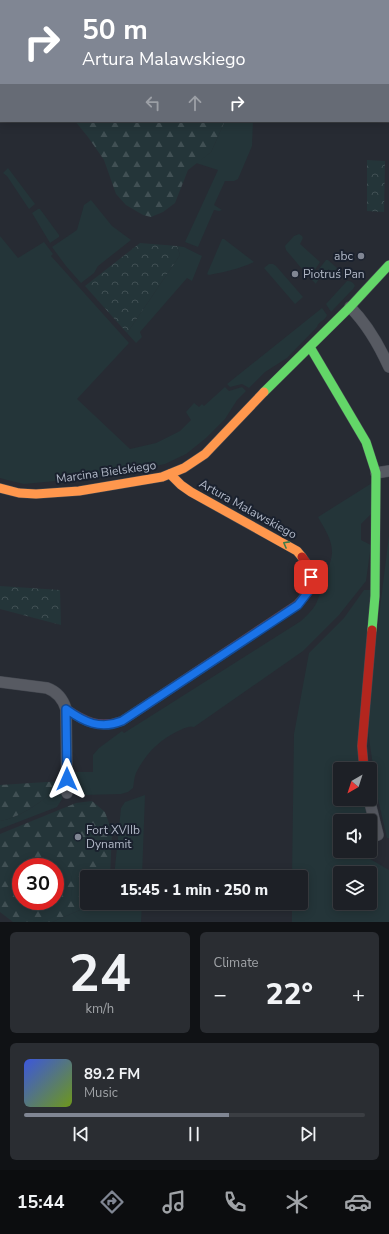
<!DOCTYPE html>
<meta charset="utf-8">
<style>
:root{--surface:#1d2026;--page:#2a2d32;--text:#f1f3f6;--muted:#a0a3a7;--line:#3b3e43;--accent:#808693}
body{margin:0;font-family:"Nunito Sans",sans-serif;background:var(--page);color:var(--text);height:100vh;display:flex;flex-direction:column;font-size:15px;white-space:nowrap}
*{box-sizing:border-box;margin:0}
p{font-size:13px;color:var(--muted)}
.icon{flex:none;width:22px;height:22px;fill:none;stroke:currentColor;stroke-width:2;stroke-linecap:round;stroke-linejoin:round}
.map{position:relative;height:922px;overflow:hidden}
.side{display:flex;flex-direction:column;gap:10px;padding:10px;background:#101215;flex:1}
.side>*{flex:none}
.hud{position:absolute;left:0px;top:0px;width:389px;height:122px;box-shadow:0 2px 10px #0003,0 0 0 1px var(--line);background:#808693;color:#fff;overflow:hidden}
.needle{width:26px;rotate:219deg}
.tools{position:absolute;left:333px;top:762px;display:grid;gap:8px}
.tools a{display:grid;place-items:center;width:44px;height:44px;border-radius:4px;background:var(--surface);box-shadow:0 2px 10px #0003,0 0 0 1px var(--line);font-size:20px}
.speed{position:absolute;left:12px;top:858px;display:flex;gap:8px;font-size:20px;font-weight:700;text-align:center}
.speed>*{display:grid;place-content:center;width:52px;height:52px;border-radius:50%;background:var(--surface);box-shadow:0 2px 10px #0003,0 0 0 1px var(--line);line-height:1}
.speed .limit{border:6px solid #d22;background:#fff;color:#111}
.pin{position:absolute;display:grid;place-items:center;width:34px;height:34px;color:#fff;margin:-17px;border-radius:8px;box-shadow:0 2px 6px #0006}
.me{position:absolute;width:44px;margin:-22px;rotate:0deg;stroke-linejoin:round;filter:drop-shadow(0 0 3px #0008)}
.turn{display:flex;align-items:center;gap:14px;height:84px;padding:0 16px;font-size:18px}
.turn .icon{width:52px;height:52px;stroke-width:2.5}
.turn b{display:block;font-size:28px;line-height:34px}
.lanes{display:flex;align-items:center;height:38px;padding:0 16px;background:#0003;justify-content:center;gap:20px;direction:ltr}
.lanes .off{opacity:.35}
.big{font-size:30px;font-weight:800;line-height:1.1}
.side .card{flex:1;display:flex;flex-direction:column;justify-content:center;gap:6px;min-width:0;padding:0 14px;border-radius:6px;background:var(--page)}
.side .dial{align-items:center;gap:0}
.dial b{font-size:52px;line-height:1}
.song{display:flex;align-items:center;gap:12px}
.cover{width:48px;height:48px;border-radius:6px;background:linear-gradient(135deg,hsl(230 70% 55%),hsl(80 70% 35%))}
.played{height:4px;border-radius:2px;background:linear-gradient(90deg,var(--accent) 60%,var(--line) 60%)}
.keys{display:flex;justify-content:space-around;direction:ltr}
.heat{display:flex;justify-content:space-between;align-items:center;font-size:22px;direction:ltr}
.side .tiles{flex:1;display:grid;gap:10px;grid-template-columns:1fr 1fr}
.card:last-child{grid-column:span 2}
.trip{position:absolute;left:80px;top:870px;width:228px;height:40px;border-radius:4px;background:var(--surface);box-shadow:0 2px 10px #0003,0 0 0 1px var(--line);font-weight:800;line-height:40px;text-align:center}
.tab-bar{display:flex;height:64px;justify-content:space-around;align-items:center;background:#0c0d0f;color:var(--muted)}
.tab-bar .icon{width:28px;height:28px}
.tab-bar .selected{color:var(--accent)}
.tab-bar b{font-size:18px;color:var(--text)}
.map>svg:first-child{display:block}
</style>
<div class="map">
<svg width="389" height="922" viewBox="0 0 389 922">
<defs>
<pattern id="forest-firs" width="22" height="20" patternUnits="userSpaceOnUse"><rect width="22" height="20" fill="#243539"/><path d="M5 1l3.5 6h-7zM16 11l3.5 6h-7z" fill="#415054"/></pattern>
<pattern id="park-crowns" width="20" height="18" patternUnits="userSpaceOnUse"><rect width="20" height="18" fill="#243539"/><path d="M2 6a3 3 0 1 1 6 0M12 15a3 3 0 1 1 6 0" fill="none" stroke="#415054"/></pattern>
</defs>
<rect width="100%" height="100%" fill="#272b33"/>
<g fill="#243539" fill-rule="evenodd">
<path d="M 225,121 L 253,121 L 252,146 L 238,179 L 234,181 L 225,181 L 214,205 L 222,210 L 219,211 L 214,210 L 198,247 L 185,242 L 218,170 L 196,163 L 211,152 Z"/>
<path d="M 8,168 L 35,204 L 29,209 L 7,176 L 3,173 Z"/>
<path d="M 91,200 L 112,226 L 131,240 L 98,266 L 94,273 L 81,283 L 66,266 L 52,247 L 77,230 L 84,205 Z"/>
<path d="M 38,209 L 40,209 L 59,235 L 59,237 L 50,243 L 32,213 Z"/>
<path d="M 299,234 L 302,236 L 303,238 L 300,244 L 320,262 L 311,276 L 308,276 L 286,250 L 285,246 L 294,236 Z"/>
<path d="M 0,236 L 18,258 L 44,242 L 53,254 L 51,256 L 129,343 L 77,399 L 130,449 L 156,443 L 180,431 L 191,420 L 186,412 L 194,403 L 199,407 L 202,404 L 204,406 L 225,387 L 229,391 L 242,387 L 246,391 L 237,400 L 225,419 L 206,438 L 186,454 L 165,464 L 108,476 L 24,484 L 7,480 L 0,478 Z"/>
<path d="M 222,239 L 224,239 L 254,262 C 239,269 224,272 209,275 L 207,274 Z"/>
<path d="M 177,246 L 184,247 L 202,256 L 192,281 L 187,278 L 140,332 L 142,337 L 136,343 L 127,333 L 180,255 Z"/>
<path d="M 326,260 L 328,260 L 337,268 C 332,278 319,275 316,284 L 312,280 L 312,278 Z"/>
<path d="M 269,264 L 273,264 L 276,266 L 303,297 L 295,304 L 264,268 Z"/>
<path d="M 347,281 C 351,281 353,282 355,286 L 353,289 L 331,312 L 326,304 Z"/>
<path d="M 322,308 L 327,315 C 326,320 318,322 317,327 L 287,358 L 265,372 L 249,388 L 242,384 L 230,387 L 227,384 Z"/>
<path d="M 372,483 L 371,514 L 361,524 L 361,540 L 371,545 L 366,581 L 339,615 L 303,651 L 194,727 C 187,726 183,729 176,732 C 158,741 145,755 136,773 C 134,778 134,783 133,788 L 128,792 L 121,794 L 84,795 L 77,792 L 71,787 L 73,772 L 93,772 L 93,755 L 99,748 L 122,731 L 124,733 L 301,621 C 306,616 312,611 316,604 C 319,598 333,558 332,552 C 332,539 324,528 318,517 Z"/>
<path d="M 389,535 L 389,838 L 387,838 L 378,799 L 368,732 L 372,673 Z"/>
<path d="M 364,590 L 371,590 L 360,769 L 340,769 L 340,799 L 365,799 L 368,821 L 340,821 L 340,851 L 370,851 L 370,859 L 389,870 L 389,922 L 292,922 L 292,903 L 301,903 L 301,877 L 292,877 L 294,734 L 309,653 L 344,618 ZM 340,873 L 370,873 L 370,903 L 340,903 Z"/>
<path d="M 62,785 L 62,799 L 57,807 L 0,829 L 0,821 C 25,816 42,800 62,785 Z"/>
<path d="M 145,795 L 142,877 L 114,877 L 121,808 L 125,802 Z"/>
<path d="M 96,903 L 142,903 L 141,922 L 52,922 Z"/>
</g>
<g fill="url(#forest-firs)" fill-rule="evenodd">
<path d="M 75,121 L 225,121 L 211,152 L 188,170 L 175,203 L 163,212 L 151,217 L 143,215 L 126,205 L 116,194 L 104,160 L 88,137 Z"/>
<path d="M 62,781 L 62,785 C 42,800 25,816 0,821 L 0,785 Z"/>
<path d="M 92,801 L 105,812 L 112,832 L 110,877 L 87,877 L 87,903 L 96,903 L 52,922 L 13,922 L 0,912 L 0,834 L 76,803 ZM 21,867 L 55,867 L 55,901 L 21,901 Z"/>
</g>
<g fill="url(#park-crowns)">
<path d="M 367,160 L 385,161 L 384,212 L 367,211 Z"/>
<path d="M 140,243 L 177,246 L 180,255 L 127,333 L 85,286 Z"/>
<path d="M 0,586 L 60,590 L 61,625 L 0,609 Z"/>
</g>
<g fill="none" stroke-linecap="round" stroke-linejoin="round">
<defs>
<g id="street">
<path d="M 350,307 C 368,325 379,345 389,367"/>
<path d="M 376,473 L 389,471"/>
<path d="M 0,682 L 47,688 C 58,692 63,699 66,709 L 67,793"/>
<path d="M 369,799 L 378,835"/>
</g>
<g id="fast">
<path d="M 310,347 L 366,442 L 376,473 L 375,596 L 372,630"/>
<path d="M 264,392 L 350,307 L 389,265"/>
</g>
<g id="slow">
<path d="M 170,474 L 181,485 L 191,492 L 297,551 L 302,557"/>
<path d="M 0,488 L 19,493 L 36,494 L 79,491 L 162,477 L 184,468 L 205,454 L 264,392"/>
</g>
<g id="jam">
<path d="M 66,709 C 85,722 99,729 122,721 L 297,605 C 311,591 317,575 302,557"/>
<path d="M 364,769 L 362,746 L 372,630"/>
</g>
</defs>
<use href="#street" stroke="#444850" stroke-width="12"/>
<use href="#fast" stroke="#444850" stroke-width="10"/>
<use href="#slow" stroke="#444850" stroke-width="10"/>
<use href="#jam" stroke="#444850" stroke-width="10"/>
<use href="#street" stroke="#575a62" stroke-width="11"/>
<use href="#fast" stroke="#63d668" stroke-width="9"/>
<use href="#slow" stroke="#ff974d" stroke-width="9"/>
<use href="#jam" stroke="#b3261e" stroke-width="9"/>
</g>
<defs><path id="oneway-chevron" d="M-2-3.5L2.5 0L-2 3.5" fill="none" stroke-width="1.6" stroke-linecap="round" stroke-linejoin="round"/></defs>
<use stroke="#3e7c4b" href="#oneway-chevron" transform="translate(286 544) rotate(-151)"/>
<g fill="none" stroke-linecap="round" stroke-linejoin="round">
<defs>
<path id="route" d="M 67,779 L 66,709 C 84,722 100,730 122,721 L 298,605 L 308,592 L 311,577"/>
</defs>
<use href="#route" stroke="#114b97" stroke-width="10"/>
<use href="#route" stroke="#1a73e8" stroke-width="7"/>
</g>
<g fill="#808693" stroke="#1a212e" stroke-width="1.5">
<circle cx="361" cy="256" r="4"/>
<circle cx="295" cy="274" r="4"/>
<circle cx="78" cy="837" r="4"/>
</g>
<g text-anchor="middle" stroke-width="4" stroke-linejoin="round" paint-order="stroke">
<g font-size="12" fill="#b0b7c6" stroke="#1a212e" text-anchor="start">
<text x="353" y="260" text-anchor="end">abc</text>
<text x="303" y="278">Piotruś Pan</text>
<text x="86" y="834">Fort XVIIb<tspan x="86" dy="14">Dynamit</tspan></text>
</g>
<g font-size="12" fill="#b0b7c6" stroke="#1a212e">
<text transform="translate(106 472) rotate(-8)" y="4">Marcina Bielskiego</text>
<text transform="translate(248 509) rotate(29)" y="4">Artura Malawskiego</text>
</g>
</g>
</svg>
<div class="tools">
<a><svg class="needle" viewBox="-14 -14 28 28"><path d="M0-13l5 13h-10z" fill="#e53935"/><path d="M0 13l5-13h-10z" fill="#a0a3a7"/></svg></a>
<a><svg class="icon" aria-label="sound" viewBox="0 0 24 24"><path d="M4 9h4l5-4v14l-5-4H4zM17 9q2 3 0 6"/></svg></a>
<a><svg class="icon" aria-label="layers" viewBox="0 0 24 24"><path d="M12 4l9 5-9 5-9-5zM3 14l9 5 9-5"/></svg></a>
</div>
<div class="speed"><div class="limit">30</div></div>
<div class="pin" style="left:311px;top:577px;background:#d93025"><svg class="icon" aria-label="arrive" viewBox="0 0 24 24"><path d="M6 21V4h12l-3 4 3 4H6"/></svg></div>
<svg class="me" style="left:67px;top:779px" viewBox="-20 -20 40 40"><path d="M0-17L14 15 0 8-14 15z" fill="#1a73e8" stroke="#fff" stroke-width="4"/></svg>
<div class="trip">15:45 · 1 min · 250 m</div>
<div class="hud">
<div class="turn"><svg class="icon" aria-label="right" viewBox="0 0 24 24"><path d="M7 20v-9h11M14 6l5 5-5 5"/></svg><div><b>50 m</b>Artura Malawskiego</div></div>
<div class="lanes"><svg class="icon off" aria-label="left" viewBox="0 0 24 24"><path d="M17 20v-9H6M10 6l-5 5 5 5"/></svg><svg class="icon off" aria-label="ahead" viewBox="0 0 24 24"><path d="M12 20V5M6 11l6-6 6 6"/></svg><svg class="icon" aria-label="right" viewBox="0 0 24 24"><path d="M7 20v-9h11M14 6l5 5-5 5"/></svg></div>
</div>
</div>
<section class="side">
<div class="tiles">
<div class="card dial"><b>24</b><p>km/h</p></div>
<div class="card"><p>Climate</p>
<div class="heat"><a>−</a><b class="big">22°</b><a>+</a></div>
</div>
<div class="card">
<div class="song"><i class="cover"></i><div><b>89.2 FM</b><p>Music</p></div></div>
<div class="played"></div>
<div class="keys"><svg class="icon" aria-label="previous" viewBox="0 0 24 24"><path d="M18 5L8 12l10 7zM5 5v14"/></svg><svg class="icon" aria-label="pause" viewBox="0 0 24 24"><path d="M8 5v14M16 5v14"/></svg><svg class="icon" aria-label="next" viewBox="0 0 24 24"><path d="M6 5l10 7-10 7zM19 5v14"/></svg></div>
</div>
</div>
</section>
<nav class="tab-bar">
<b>15:44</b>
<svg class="icon selected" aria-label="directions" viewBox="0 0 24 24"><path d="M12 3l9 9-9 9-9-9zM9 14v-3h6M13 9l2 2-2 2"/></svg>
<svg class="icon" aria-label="music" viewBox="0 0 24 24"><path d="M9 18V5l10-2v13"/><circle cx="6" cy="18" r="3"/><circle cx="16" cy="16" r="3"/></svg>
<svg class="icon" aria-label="phone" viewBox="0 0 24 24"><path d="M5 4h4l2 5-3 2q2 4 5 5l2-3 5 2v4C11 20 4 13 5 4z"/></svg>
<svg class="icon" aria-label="climate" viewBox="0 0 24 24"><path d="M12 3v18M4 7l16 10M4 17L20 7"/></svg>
<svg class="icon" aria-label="car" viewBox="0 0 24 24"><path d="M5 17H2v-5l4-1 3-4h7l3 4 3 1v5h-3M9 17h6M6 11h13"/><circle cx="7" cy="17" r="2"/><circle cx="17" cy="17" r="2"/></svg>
</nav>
